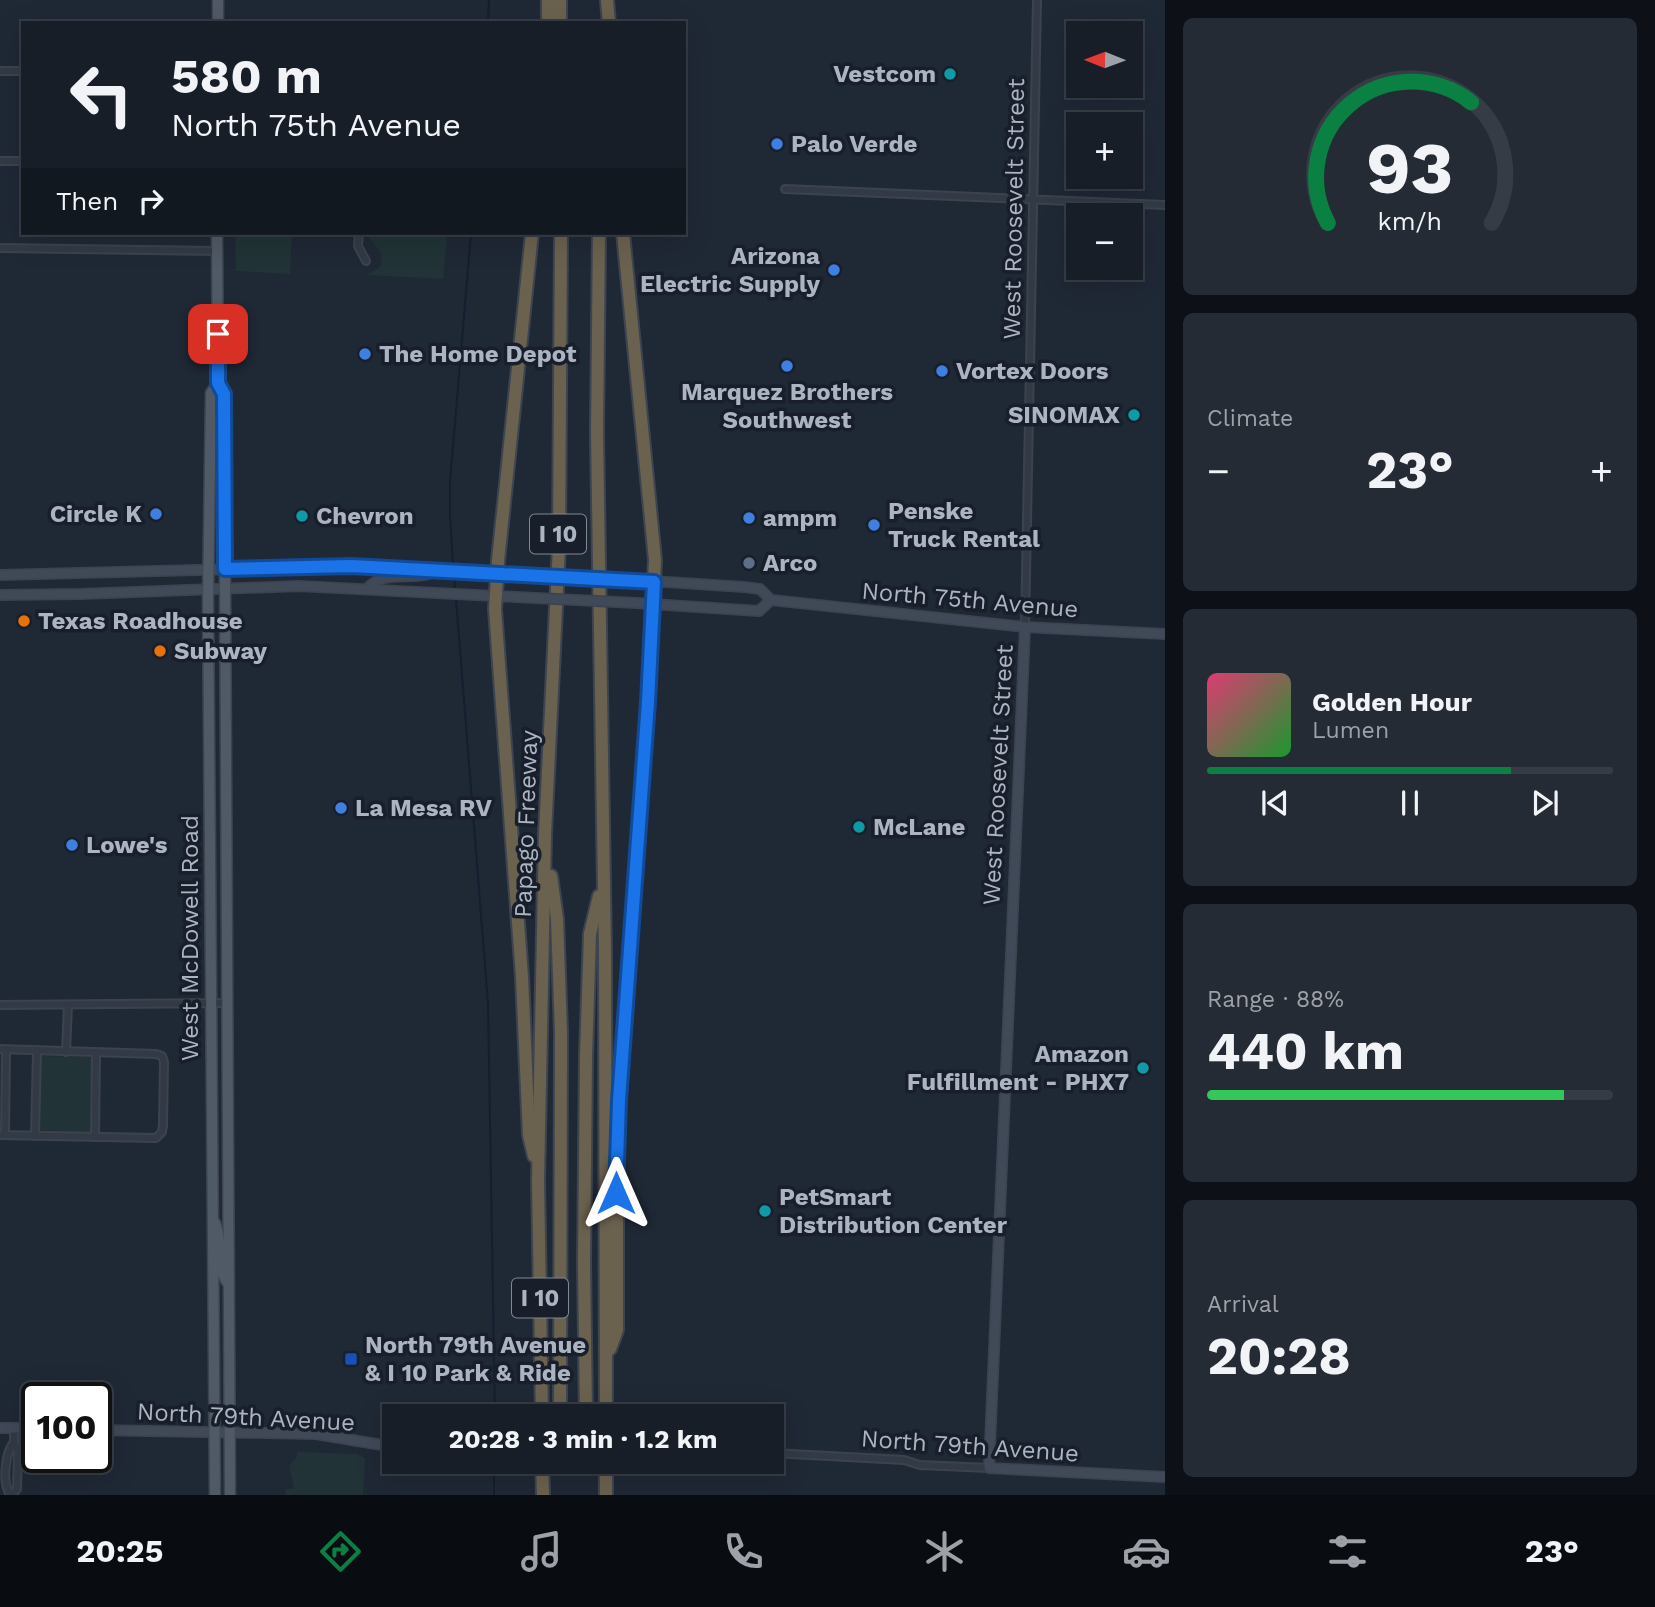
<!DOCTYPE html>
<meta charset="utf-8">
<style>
:root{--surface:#171e28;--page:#242b34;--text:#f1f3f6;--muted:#9ea2a8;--line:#363c45;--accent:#0b8043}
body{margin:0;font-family:"Work Sans",sans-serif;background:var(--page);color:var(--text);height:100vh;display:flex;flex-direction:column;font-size:26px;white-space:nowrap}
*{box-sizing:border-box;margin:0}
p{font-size:23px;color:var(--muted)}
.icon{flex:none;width:38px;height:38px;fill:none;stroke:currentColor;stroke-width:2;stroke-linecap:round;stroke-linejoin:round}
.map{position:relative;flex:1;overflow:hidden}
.sheet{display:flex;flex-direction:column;gap:18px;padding:18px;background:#0d1016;width:490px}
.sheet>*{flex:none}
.top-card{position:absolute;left:21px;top:21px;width:665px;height:214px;border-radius:0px;box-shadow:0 7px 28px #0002,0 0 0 2px var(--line);background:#171e28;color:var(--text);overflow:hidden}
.needle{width:46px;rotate:271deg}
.controls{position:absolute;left:1066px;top:21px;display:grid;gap:14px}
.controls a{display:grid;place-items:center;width:77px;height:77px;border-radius:0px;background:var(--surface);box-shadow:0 7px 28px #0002,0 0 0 2px var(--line);font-size:35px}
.speed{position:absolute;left:21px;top:1382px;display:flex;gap:14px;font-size:35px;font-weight:700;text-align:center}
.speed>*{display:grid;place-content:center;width:91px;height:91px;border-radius:50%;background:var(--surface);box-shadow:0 7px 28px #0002,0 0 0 2px var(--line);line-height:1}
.speed .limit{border:4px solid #111;border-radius:10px;background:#fff;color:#111}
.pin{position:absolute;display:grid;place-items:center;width:60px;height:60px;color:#fff;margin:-30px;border-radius:14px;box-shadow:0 4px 10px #0006}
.me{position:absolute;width:77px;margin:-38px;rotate:0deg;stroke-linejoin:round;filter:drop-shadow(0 0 5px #0008)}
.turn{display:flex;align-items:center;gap:24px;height:147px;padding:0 35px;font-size:32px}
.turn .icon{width:91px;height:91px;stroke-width:2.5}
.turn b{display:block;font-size:49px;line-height:60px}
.then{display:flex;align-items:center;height:66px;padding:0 35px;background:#0003;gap:14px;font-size:26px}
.big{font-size:52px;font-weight:700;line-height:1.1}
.sheet .card{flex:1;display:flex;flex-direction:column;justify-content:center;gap:10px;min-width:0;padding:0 24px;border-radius:10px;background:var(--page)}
.sheet .dial{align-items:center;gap:0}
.dial svg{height:182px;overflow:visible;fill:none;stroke:var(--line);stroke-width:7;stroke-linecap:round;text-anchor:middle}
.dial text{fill:var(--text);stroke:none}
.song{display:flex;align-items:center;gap:21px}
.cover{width:84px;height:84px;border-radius:10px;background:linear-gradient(135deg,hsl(340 70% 55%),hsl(130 70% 35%))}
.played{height:7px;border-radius:4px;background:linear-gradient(90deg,var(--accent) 75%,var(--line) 75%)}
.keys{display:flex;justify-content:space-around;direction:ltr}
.heat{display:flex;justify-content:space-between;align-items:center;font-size:38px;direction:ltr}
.charge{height:10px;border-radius:5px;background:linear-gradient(90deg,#34c759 88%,var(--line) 0)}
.trip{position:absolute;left:382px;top:1404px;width:402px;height:70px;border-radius:0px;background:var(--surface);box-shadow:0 7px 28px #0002,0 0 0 2px var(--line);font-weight:700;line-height:70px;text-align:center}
.menu{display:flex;height:112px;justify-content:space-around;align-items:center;background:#090c10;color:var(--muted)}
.menu .icon{width:49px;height:49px}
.menu .current{color:var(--accent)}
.menu b{font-size:32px;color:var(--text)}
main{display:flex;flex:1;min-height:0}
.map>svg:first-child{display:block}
</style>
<main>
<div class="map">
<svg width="1165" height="1495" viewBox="0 0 1165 1495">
<rect width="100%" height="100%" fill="#1f2835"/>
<g fill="#213336">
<path d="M 235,233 L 292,233 L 290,274 L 236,271 Z"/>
<path d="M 368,233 L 447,233 L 443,279 L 366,275 L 379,268 C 386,254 377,247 368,237 Z"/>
<path d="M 41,1056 L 92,1057 L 90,1132 L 39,1130 Z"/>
<path d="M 297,1452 L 357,1454 L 365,1458 L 363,1495 L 286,1495 L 285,1489 L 294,1489 L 289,1465 L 297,1457 Z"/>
</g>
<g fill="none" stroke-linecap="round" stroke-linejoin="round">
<g stroke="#131f31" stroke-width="2">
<path d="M 488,23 L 489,0"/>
<path d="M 453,566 L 450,516 L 450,482 L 471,233"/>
<path d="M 454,575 L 455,590"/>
<path d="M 456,599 L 488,1003 L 495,1416"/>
<path d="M 494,1495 L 494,1466"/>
</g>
<defs>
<g id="street">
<path d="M 0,71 L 23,71"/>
<path d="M 0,161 L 23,161"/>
<path d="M 785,189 L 1165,205"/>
<path d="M 359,233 L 358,246 L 366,261"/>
<path d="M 0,248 L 217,251"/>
<path d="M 1025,627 L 1037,0"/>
<path d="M 0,1005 L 227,1003"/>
<path d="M 0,1049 L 156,1054 L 162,1056 L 164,1062 L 163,1125 L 162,1132 L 156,1138 L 0,1135"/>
<path d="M 66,1052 L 68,1005"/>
<path d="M 5,1135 L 6,1050"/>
<path d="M 35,1136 L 37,1051"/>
<path d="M 95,1137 L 96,1053"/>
<path d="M 772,1453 L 904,1460 L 920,1465 L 989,1468"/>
<path d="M 10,1495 C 2,1482 5,1453 14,1442"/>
<path d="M 12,1495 L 17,1489 L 18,1452 L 14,1442 L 14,1428"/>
</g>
<g id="secondary">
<path d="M 0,575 L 351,566 L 517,574"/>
<path d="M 636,580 L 744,587 L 760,589 L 771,600 L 1025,627 L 1165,634"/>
<path d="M 367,589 C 384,568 412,582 434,572"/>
<path d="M 0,595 L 80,594 L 299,586 L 516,597"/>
<path d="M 636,603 L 759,611 L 771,600"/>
<path d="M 1025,627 L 989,1468 L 1165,1477"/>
<path d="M 0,1428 L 37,1428"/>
<path d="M 96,1430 L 316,1434 L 394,1447"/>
<path d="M 456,1461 L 476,1463"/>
<path d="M 559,1462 L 578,1461"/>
</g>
<g id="primary">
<path d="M 218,23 L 218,0"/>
<path d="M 217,233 L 218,383 L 224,394 L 230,1495"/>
<path d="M 215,1223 C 223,1241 216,1267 227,1282"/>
<path d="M 215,1495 L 208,601 L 211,393 L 218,383"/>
</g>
<g id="highway">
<path d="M 560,0 L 560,23"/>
<path d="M 607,0 L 609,23"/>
<path d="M 548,23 L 548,0"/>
<path d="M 532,233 L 498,561 L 495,609 L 522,977 L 529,1135 L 534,1156"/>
<path d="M 599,233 L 597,433 L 605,953 L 606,1416"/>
<path d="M 551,876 L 557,919 L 561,1032 L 560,1416"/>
<path d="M 610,1349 L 617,1330 L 617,1138 L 648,702 L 655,560 L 623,233"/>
<path d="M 542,1416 L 538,1181 L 545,834 L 559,546 L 561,233"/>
<path d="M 586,1416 L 584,1262 L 586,1056 L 590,934 L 599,896"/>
<path d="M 542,1461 L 543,1495"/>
<path d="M 606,1495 L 606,1461"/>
</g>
</defs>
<use href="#street" stroke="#3c434f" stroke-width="10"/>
<use href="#secondary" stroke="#3c434f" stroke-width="12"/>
<use href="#primary" stroke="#3c434f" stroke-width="13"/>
<use href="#highway" stroke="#3d4450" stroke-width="16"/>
<use href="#street" stroke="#323a45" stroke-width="6"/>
<use href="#secondary" stroke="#404958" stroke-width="9"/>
<use href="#primary" stroke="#505966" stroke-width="10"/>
<use href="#highway" stroke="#6b614f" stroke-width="12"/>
<defs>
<g id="secondary-bridge">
<path d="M 517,574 L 636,580"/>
<path d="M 516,597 L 636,603"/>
<path d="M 476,1463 L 559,1462"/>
</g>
</defs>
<use href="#secondary-bridge" stroke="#3c434f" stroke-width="12" stroke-linecap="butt"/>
<use href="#secondary-bridge" stroke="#404958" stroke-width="9"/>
</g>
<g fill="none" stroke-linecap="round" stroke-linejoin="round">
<defs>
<path id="route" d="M 218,334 L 218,383 L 224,394 L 225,569 L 351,566 L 654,582 L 648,702 L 619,1100 L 616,1193"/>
</defs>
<use href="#route" stroke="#114b97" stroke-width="18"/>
<use href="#route" stroke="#1a73e8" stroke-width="12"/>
</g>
<g fill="#0f9aa8" stroke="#181f2a" stroke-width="2.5">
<circle cx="950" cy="74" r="7"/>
<circle cx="1134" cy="415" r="7"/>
<circle cx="302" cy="516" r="7"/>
<circle cx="859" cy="827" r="7"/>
<circle cx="1143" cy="1068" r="7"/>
<circle cx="765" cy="1211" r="7"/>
</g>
<g fill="#3f7fe0" stroke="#181f2a" stroke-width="2.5">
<circle cx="777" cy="144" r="7"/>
<circle cx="834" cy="270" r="7"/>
<circle cx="365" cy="354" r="7"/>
<circle cx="787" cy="366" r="7"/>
<circle cx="942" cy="371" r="7"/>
<circle cx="156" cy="514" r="7"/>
<circle cx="749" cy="518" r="7"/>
<circle cx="874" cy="525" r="7"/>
<circle cx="341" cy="808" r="7"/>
<circle cx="72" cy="845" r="7"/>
</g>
<circle fill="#5c6f8a" stroke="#181f2a" stroke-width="2.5" cx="749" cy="563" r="7"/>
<g fill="#e8710a" stroke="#181f2a" stroke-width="2.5">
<circle cx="24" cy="621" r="7"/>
<circle cx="160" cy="651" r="7"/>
</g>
<rect fill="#1a4fb4" stroke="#181f2a" stroke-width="2.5" x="344" y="1352" width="14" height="14" rx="3.5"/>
<g text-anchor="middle" stroke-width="7" stroke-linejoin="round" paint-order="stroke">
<g fill="#181f2a" stroke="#808795" stroke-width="2">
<rect x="530" y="514.5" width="56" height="39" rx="5"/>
<rect x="512" y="1278.5" width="56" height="39" rx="5"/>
</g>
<g font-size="23" font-weight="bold" fill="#acb4c3">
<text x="558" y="542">I 10</text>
<text x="540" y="1306">I 10</text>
</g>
<g font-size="24" font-weight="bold" fill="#acb4c3" stroke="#181f2a" text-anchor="start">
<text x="936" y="82" text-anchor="end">Vestcom</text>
<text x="791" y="152">Palo Verde</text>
<text x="820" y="264" text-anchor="end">Arizona<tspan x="820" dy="28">Electric Supply</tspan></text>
<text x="379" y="362">The Home Depot</text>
<text x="956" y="379">Vortex Doors</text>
<text x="787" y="400" text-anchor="middle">Marquez Brothers<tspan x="787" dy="28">Southwest</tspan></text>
<text x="1120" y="423" text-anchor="end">SINOMAX</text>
<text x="888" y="519">Penske<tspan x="888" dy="28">Truck Rental</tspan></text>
<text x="142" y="522" text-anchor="end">Circle K</text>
<text x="316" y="524">Chevron</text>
<text x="763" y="526">ampm</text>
<text x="763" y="571">Arco</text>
<text x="38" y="629">Texas Roadhouse</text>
<text x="174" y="659">Subway</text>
<text x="355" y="816">La Mesa RV</text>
<text x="873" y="835">McLane</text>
<text x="86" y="853">Lowe's</text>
<text x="1129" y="1062" text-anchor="end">Amazon<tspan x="1129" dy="28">Fulfillment - PHX7</tspan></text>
<text x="779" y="1205">PetSmart<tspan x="779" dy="28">Distribution Center</tspan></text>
<text x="365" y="1353">North 79th Avenue<tspan x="365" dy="28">&amp; I 10 Park &amp; Ride</tspan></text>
</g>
<g font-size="24" fill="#acb4c3" stroke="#181f2a">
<text transform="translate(1014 209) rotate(-89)" y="8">West Roosevelt Street</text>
<text transform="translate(970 600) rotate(5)" y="8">North 75th Avenue</text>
<text transform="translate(998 775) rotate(-87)" y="8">West Roosevelt Street</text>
<text transform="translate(526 824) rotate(-88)" y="8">Papago Freeway</text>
<text transform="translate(190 938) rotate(-90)" y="8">West McDowell Road</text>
<text transform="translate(246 1417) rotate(3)" y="8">North 79th Avenue</text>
<text transform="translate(970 1446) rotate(4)" y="8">North 79th Avenue</text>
</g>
</g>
</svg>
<div class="controls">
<a><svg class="needle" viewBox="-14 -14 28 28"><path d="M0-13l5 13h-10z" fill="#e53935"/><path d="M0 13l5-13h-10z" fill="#9ea2a8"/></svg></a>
<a>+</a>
<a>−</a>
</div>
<div class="speed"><div class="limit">100</div></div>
<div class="pin" style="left:218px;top:334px;background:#d93025"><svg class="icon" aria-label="arrive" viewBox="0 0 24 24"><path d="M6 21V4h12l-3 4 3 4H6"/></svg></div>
<svg class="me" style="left:616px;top:1193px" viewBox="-20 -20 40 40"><path d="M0-17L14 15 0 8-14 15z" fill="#1a73e8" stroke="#fff" stroke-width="4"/></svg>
<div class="trip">20:28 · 3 min · 1.2 km</div>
<div class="top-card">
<div class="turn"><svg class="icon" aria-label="left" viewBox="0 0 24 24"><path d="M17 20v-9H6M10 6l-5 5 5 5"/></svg><div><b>580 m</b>North 75th Avenue</div></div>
<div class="then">Then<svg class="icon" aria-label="right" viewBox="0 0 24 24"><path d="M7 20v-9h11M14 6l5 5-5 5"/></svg></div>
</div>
</div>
<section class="sheet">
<div class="card dial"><svg viewBox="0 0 100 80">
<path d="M14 69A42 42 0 1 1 86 69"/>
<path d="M14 69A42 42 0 0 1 77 16" stroke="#0b8043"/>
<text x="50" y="56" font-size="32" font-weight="700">93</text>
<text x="50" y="72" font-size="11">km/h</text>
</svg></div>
<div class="card"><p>Climate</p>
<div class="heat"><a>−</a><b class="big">23°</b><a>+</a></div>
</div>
<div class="card">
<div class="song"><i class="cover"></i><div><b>Golden Hour</b><p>Lumen</p></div></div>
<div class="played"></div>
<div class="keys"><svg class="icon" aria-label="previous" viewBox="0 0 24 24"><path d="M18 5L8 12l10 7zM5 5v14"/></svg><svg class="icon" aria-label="pause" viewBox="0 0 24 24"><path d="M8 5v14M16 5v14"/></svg><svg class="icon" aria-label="next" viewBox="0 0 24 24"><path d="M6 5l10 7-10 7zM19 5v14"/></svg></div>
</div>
<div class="card"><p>Range · 88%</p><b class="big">440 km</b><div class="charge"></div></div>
<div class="card"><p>Arrival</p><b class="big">20:28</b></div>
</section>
</main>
<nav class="menu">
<b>20:25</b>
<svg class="icon current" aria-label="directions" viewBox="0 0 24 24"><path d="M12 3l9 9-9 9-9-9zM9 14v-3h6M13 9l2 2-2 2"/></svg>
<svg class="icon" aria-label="music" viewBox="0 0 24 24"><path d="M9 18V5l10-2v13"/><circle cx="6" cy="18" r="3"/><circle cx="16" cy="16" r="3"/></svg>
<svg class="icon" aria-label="phone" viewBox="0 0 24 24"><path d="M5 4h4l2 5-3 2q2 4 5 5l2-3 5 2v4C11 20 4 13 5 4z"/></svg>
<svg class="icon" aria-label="climate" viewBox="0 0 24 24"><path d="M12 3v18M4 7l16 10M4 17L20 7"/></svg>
<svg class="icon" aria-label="car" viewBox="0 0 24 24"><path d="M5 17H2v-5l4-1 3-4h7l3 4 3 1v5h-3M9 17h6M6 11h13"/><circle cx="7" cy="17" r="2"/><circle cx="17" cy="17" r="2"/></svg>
<svg class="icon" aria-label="filters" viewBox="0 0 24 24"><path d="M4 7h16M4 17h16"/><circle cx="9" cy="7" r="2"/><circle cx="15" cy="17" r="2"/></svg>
<b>23°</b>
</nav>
